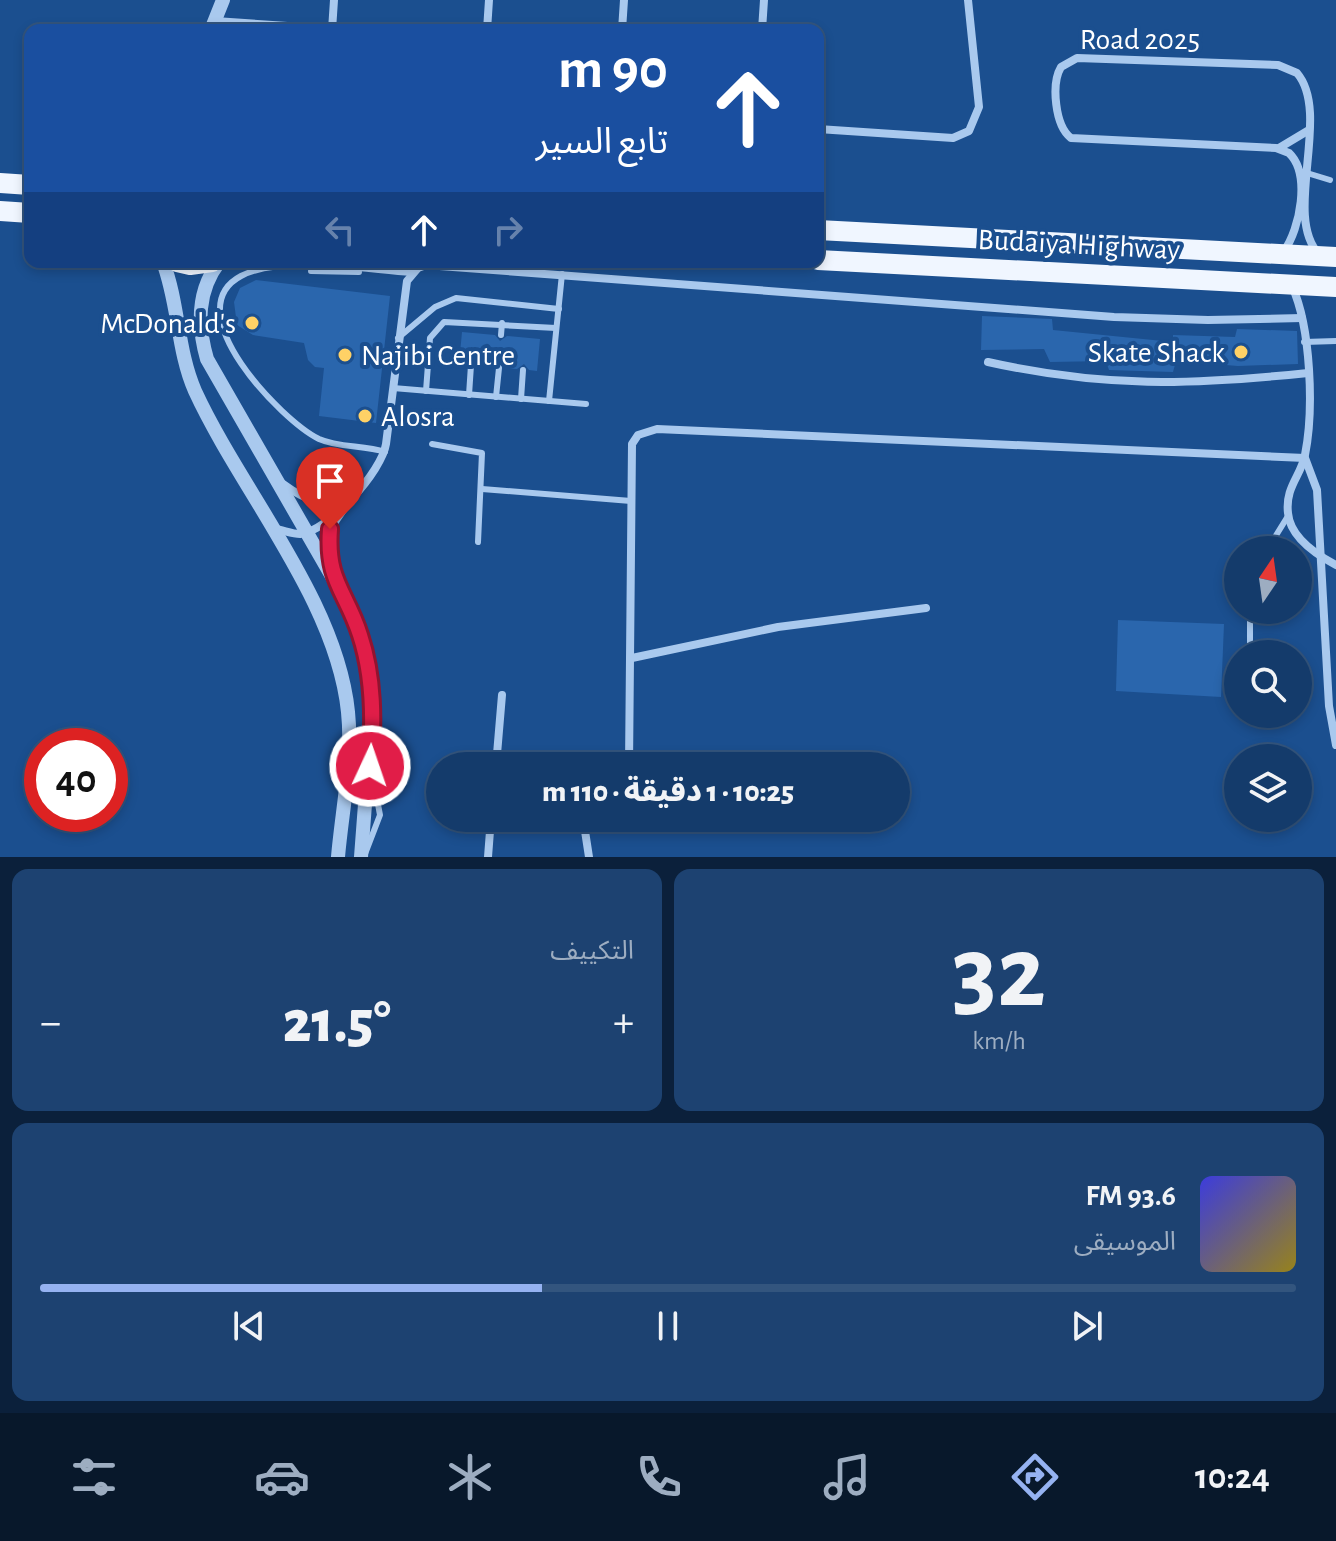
<!DOCTYPE html>
<html lang="ar">
<meta charset="utf-8">
<style>
:root{--surface:#143b6b;--page:#1d4271;--text:#f1f3f6;--muted:#9dadc1;--line:#33557e;--accent:#95b2f1}
body{margin:0;font-family:"Alegreya Sans","Noto Sans Arabic",sans-serif;background:var(--page);color:var(--text);direction:rtl;height:100vh;display:flex;flex-direction:column;font-size:30px;white-space:nowrap}
*{box-sizing:border-box;margin:0}
p{font-size:26px;color:var(--muted)}
.icon{flex:none;width:44px;height:44px;fill:none;stroke:currentColor;stroke-width:2;stroke-linecap:round;stroke-linejoin:round}
.map{position:relative;height:857px;overflow:hidden;direction:ltr}
.drawer{display:flex;flex-direction:column;gap:12px;padding:12px;background:#0b203b;flex:1}
.drawer>*{flex:none}
.banner{position:absolute;left:24px;top:24px;width:800px;height:244px;border-radius:16px;box-shadow:0 4px 12px #0003,0 0 0 2px var(--line);direction:rtl;background:#1a4fa0;color:#fff;overflow:hidden}
.needle{width:52px;rotate:13deg}
.tools{position:absolute;left:1224px;top:536px;display:grid;gap:16px}
.tools a{display:grid;place-items:center;width:88px;height:88px;border-radius:50%;background:var(--surface);box-shadow:0 4px 12px #0003,0 0 0 2px var(--line);font-size:40px}
.speed{position:absolute;left:24px;top:728px;display:flex;gap:16px;font-size:40px;font-weight:700;text-align:center}
.speed>*{display:grid;place-content:center;width:104px;height:104px;border-radius:50%;background:var(--surface);box-shadow:0 4px 12px #0003,0 0 0 2px var(--line);line-height:1}
.speed .limit{border:12px solid #d22;background:#fff;color:#111}
.pin{position:absolute;display:grid;place-items:center;width:68px;height:68px;color:#fff;margin:-82px -34px;border-radius:50% 50% 50% 0;rotate:-45deg;box-shadow:0 0 8px #0007}
.pin .icon{rotate:45deg}
.me{position:absolute;width:88px;margin:-44px;rotate:3deg;stroke-linejoin:round;filter:drop-shadow(0 0 6px #0008)}
.turn{display:flex;align-items:center;gap:28px;height:168px;padding:0 24px;font-size:36px}
.turn .icon{width:104px;height:104px;stroke-width:2.5}
.turn b{display:block;font-size:56px;line-height:68px}
.lanes{display:flex;align-items:center;height:76px;padding:0 24px;background:#0003;justify-content:center;gap:40px;direction:ltr}
.lanes .off{opacity:.35}
.big{font-size:60px;font-weight:800;line-height:1.1}
.drawer .tile{flex:1;display:flex;flex-direction:column;justify-content:center;gap:12px;min-width:0;padding:0 28px;border-radius:16px;background:var(--page)}
.drawer .dial{align-items:center;gap:0}
.dial b{font-size:104px;line-height:1}
.song{display:flex;align-items:center;gap:24px}
.cover{width:96px;height:96px;border-radius:12px;background:linear-gradient(135deg,hsl(240 70% 55%),hsl(50 70% 35%))}
.played{height:8px;border-radius:4px;background:linear-gradient(90deg,var(--accent) 40%,var(--line) 40%)}
.keys{display:flex;justify-content:space-around;direction:ltr}
.heat{display:flex;justify-content:space-between;align-items:center;font-size:44px;direction:ltr}
.drawer .tiles{flex:1;display:grid;gap:12px;grid-template-columns:1fr 1fr}
.tile:last-child{grid-column:span 2}
.trip{position:absolute;left:426px;top:752px;width:484px;height:80px;border-radius:40px;background:var(--surface);box-shadow:0 4px 12px #0003,0 0 0 2px var(--line);font-weight:800;line-height:80px;text-align:center;direction:rtl}
.tab-bar{display:flex;height:128px;justify-content:space-around;align-items:center;background:#08182b;color:var(--muted)}
.tab-bar .icon{width:56px;height:56px}
.tab-bar .on{color:var(--accent)}
.tab-bar b{font-size:36px;color:var(--text)}
.map>svg:first-child{display:block}
</style>
<div class="map">
<svg width="1336" height="857" viewBox="0 0 1336 857">
<rect width="100%" height="100%" fill="#1b4f8f"/>
<g fill="#2a66ad">
<path d="M 256,280 L 390,296 L 376,423 L 319,416 L 324,368 L 315,367 L 308,360 L 304,343 L 253,335 L 237,325 L 234,302 L 240,288 Z"/>
<path d="M 982,316 L 1052,319 L 1053,330 L 1173,342 L 1173,335 L 1235,337 L 1237,329 L 1297,331 L 1298,364 L 1238,366 L 1176,361 L 1173,372 L 1109,370 L 1106,361 L 1050,362 L 1044,349 L 981,350 Z"/>
<path d="M 462,332 L 495,335 L 500,341 L 507,336 L 540,339 L 537,371 L 529,370 L 524,364 L 517,369 L 505,368 L 499,362 L 493,367 L 477,366 L 472,359 L 459,364 Z"/>
<path d="M 1118,620 L 1224,624 L 1221,697 L 1116,691 Z"/>
</g>
<g fill="none" stroke-linecap="round" stroke-linejoin="round">
<g stroke="#a9c9ee" stroke-width="6">
<path d="M 1307,173 L 1330,180"/>
<path d="M 311,271 L 359,272"/>
<path d="M 501,335 L 502,323"/>
<path d="M 398,338 L 435,307 L 456,298 L 559,309"/>
<path d="M 1304,342 L 1336,341"/>
<path d="M 393,388 L 586,404"/>
<path d="M 426,391 L 430,338 L 444,322 L 556,328"/>
<path d="M 469,395 L 471,365"/>
<path d="M 496,397 L 499,368"/>
<path d="M 521,399 L 523,370"/>
<path d="M 549,401 L 562,274"/>
<path d="M 432,444 L 482,453 L 478,542"/>
<path d="M 385,452 C 364,445 339,448 319,439 C 282,421 175,311 241,276 C 281,255 365,270 411,273"/>
<path d="M 482,489 L 631,501"/>
<path d="M 1267,550 L 1288,516"/>
<path d="M 1250,654 L 1250,610"/>
<path d="M 365,854 L 380,815 L 372,773"/>
</g>
<g stroke="#a9c9ee" stroke-width="8">
<path d="M 215,21 L 332,29"/>
<path d="M 332,30 L 334,0"/>
<path d="M 487,30 L 489,0"/>
<path d="M 622,30 L 624,0"/>
<path d="M 762,30 L 764,0"/>
<path d="M 818,129 L 953,138 L 969,131 L 979,107 L 968,0"/>
<path d="M 1279,148 L 1309,130"/>
<path d="M 1284,251 C 1300,229 1311,174 1289,153 L 1276,148 L 1071,138 C 1055,126 1051,84 1061,67 L 1077,58 L 1278,65 L 1297,73 C 1332,114 1282,216 1319,254"/>
<path d="M 1292,286 C 1311,328 1314,410 1305,455 C 1301,476 1285,487 1288,513 C 1290,537 1317,555 1336,565"/>
<path d="M 988,362 C 1104,388 1191,385 1308,373"/>
<path d="M 283,484 C 307,502 324,505 352,496"/>
<path d="M 275,529 C 283,530 292,534 300,534 C 329,531 382,471 386,444 L 407,281 L 418,268 L 426,265 L 1114,317 L 1208,320 L 1302,318"/>
<path d="M 331,568 L 330,529 L 343,510"/>
<path d="M 632,658 L 778,627 L 926,608"/>
<path d="M 496,766 L 502,695"/>
<path d="M 629,766 L 632,444 L 638,435 L 657,429 L 1305,458 L 1317,490 L 1329,706 L 1336,745"/>
<path d="M 583,818 L 589,857"/>
<path d="M 488,857 L 491,818"/>
</g>
<g stroke="#a9c9ee" stroke-width="14">
<path d="M 211,30 L 223,0"/>
<path d="M 163,262 C 179,304 177,350 195,391 C 241,491 337,601 348,712 C 353,760 342,810 338,857"/>
<path d="M 219,262 C 197,291 197,324 207,359 L 349,606 L 362,639 L 372,712 L 361,857"/>
</g>
<g stroke="#f0f6ff" stroke-width="20">
<path d="M 0,183 L 30,185"/>
<path d="M 0,211 L 30,213"/>
<path d="M 818,230 L 1336,257"/>
<path d="M 818,260 L 1336,287"/>
<path d="M 177,262 L 190,265 L 212,262"/>
</g>
</g>
<g fill="none" stroke-linecap="round" stroke-linejoin="round">
<defs>
<path id="route" d="M 330,529 C 326,581 346,591 360,635 C 374,677 374,722 370,766"/>
</defs>
<use href="#route" stroke="#92132f" stroke-width="20"/>
<use href="#route" stroke="#e11d48" stroke-width="14"/>
</g>
<g fill="#ffd166" stroke="#1b4f8f" stroke-width="3">
<circle cx="252" cy="323" r="8"/>
<circle cx="1241" cy="352" r="8"/>
<circle cx="345" cy="355" r="8"/>
<circle cx="365" cy="416" r="8"/>
</g>
<g text-anchor="middle" stroke-width="8" stroke-linejoin="round" paint-order="stroke">
<g font-size="30" fill="#fff" stroke="#1b4f8f">
<text x="1140" y="49">Road 2025</text>
<text transform="translate(1079 244) rotate(3)" y="10">Budaiya Highway</text>
</g>
<g font-size="30" fill="#fff" stroke="#1b4f8f" text-anchor="end">
<text x="236" y="333">McDonald's</text>
<text x="1225" y="362">Skate Shack</text>
<text x="361" y="365" text-anchor="start">Najibi Centre</text>
<text x="381" y="426" text-anchor="start">Alosra</text>
</g>
</g>
</svg>
<div class="tools">
<a><svg class="needle" viewBox="-14 -14 28 28"><path d="M0-13l5 13h-10z" fill="#e53935"/><path d="M0 13l5-13h-10z" fill="#9dadc1"/></svg></a>
<a><svg class="icon" aria-label="search" viewBox="0 0 24 24"><circle cx="10" cy="10" r="6"/><path d="M15 15l6 6"/></svg></a>
<a><svg class="icon" aria-label="layers" viewBox="0 0 24 24"><path d="M12 4l9 5-9 5-9-5zM3 14l9 5 9-5"/></svg></a>
</div>
<div class="speed"><div class="limit">40</div></div>
<div class="pin" style="left:330px;top:529px;background:#d93025"><svg class="icon" aria-label="arrive" viewBox="0 0 24 24"><path d="M6 21V4h12l-3 4 3 4H6"/></svg></div>
<svg class="me" style="left:370px;top:766px" viewBox="-20 -20 40 40"><circle r="17" fill="#e11d48" stroke="#fff" stroke-width="3"/><path d="M0-11L8 9 0 5-8 9z" fill="#fff"/></svg>
<div class="trip">10:25 · 1 دقيقة · 110 m</div>
<div class="banner">
<div class="turn"><svg class="icon" aria-label="ahead" viewBox="0 0 24 24"><path d="M12 20V5M6 11l6-6 6 6"/></svg><div><b>90 m</b>تابع السير</div></div>
<div class="lanes"><svg class="icon off" aria-label="left" viewBox="0 0 24 24"><path d="M17 20v-9H6M10 6l-5 5 5 5"/></svg><svg class="icon" aria-label="ahead" viewBox="0 0 24 24"><path d="M12 20V5M6 11l6-6 6 6"/></svg><svg class="icon off" aria-label="right" viewBox="0 0 24 24"><path d="M7 20v-9h11M14 6l5 5-5 5"/></svg></div>
</div>
</div>
<section class="drawer">
<div class="tiles">
<div class="tile dial"><b>32</b><p>km/h</p></div>
<div class="tile"><p>التكييف</p>
<div class="heat"><a>−</a><b class="big">21.5°</b><a>+</a></div>
</div>
<div class="tile">
<div class="song"><i class="cover"></i><div><b>93.6 FM</b><p>الموسيقى</p></div></div>
<div class="played"></div>
<div class="keys"><svg class="icon" aria-label="previous" viewBox="0 0 24 24"><path d="M18 5L8 12l10 7zM5 5v14"/></svg><svg class="icon" aria-label="pause" viewBox="0 0 24 24"><path d="M8 5v14M16 5v14"/></svg><svg class="icon" aria-label="next" viewBox="0 0 24 24"><path d="M6 5l10 7-10 7zM19 5v14"/></svg></div>
</div>
</div>
</section>
<nav class="tab-bar">
<b>10:24</b>
<svg class="icon on" aria-label="directions" viewBox="0 0 24 24"><path d="M12 3l9 9-9 9-9-9zM9 14v-3h6M13 9l2 2-2 2"/></svg>
<svg class="icon" aria-label="music" viewBox="0 0 24 24"><path d="M9 18V5l10-2v13"/><circle cx="6" cy="18" r="3"/><circle cx="16" cy="16" r="3"/></svg>
<svg class="icon" aria-label="phone" viewBox="0 0 24 24"><path d="M5 4h4l2 5-3 2q2 4 5 5l2-3 5 2v4C11 20 4 13 5 4z"/></svg>
<svg class="icon" aria-label="climate" viewBox="0 0 24 24"><path d="M12 3v18M4 7l16 10M4 17L20 7"/></svg>
<svg class="icon" aria-label="car" viewBox="0 0 24 24"><path d="M5 17H2v-5l4-1 3-4h7l3 4 3 1v5h-3M9 17h6M6 11h13"/><circle cx="7" cy="17" r="2"/><circle cx="17" cy="17" r="2"/></svg>
<svg class="icon" aria-label="filters" viewBox="0 0 24 24"><path d="M4 7h16M4 17h16"/><circle cx="9" cy="7" r="2"/><circle cx="15" cy="17" r="2"/></svg>
</nav>
